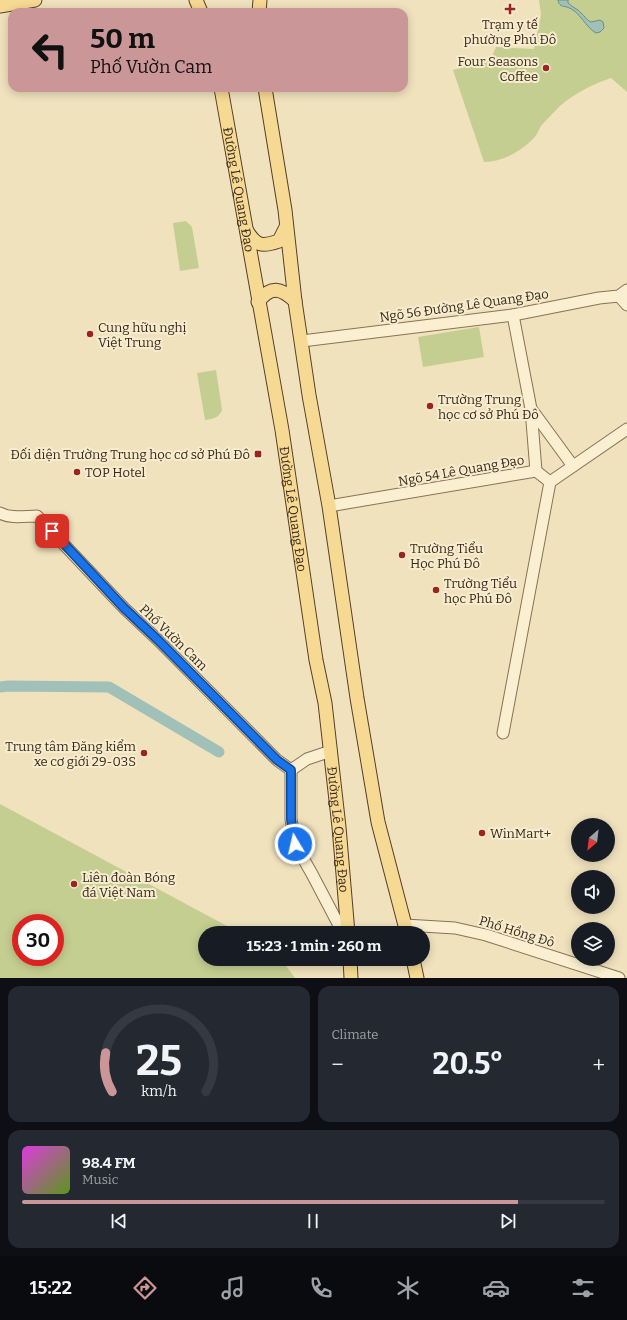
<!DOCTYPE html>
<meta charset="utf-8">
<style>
:root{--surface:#171b24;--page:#242831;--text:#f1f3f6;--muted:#9ea1a6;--line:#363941;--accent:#ca9697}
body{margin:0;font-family:Bitter,serif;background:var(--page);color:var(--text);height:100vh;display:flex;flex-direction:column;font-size:15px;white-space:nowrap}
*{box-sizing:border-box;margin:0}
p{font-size:13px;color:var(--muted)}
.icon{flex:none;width:22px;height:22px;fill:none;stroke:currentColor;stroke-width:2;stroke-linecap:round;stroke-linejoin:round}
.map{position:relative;height:978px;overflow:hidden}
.sheet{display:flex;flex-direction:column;gap:8px;padding:8px;background:#0d0f14;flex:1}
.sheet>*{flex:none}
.top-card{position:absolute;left:8px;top:8px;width:400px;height:84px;border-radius:12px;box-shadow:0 2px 10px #0003;background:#ca9697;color:#111;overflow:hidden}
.needle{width:26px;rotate:208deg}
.controls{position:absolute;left:571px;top:818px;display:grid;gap:8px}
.controls a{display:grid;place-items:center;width:44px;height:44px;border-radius:50%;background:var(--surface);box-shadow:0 2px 10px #0003;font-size:20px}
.speed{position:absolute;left:12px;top:914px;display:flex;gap:8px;font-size:20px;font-weight:700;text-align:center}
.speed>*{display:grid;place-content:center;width:52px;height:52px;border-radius:50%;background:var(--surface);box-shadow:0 2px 10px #0003;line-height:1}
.speed .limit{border:6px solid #d22;background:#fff;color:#111}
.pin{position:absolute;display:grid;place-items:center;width:34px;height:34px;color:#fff;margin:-17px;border-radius:8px;box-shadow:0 2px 6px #0006}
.me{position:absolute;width:44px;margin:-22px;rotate:351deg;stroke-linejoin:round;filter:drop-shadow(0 0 3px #0008)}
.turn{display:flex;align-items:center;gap:14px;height:84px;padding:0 16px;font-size:18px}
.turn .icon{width:52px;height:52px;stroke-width:2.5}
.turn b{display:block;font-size:28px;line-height:34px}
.big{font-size:30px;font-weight:700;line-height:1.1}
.sheet .widget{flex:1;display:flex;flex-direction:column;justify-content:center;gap:6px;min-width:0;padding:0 14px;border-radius:12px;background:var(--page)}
.sheet .dial{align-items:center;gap:0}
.dial svg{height:104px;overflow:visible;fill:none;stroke:var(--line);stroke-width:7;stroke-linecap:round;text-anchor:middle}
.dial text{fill:var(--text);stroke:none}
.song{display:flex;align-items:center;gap:12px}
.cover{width:48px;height:48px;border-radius:6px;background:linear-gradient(135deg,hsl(300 70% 55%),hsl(90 70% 35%))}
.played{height:4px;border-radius:2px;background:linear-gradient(90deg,var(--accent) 85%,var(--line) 85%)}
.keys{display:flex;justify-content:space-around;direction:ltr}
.heat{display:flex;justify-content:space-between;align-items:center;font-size:22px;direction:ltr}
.sheet .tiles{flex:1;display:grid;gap:8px;grid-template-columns:1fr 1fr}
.widget:last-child{grid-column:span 2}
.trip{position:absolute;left:198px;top:926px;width:232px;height:40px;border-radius:20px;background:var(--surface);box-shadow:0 2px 10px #0003;font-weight:700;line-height:40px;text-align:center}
.dock{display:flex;height:64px;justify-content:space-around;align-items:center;background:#090b0e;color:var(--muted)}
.dock .icon{width:28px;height:28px}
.dock .on{color:var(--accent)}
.dock b{font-size:18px;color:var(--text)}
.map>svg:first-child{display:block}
</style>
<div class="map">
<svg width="627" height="978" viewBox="0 0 627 978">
<rect width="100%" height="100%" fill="#f0e2bd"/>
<g fill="#c5ce91" fill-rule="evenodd">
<path d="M 539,0 L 627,0 L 627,92 L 611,78 C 593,84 575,93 560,106 C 554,112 547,119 541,126 C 538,131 537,135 533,139 C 520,152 502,162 484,162 L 453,70 L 485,62 L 492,57 L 496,47 L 534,49 L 541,15 Z"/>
<path d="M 186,221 L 192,227 L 199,268 L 180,271 L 173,223 Z"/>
<path d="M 479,327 L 484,357 L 423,367 L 418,337 Z"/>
<path d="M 216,370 L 222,410 C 219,418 212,419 205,420 L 197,373 Z"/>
<path d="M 0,804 L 240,933 L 205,933 L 205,959 L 281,959 L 295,978 L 0,978 ZM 21,923 L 55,923 L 55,957 L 21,957 Z"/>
</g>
<path fill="#a1c1b8" stroke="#688f86" d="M 558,0 L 568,0 L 568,3 C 572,7 578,9 581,13 C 585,16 586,20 591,22 L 600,20 L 603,22 L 604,28 L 600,32 L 596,33 C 585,27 580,11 567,7 C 562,6 559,6 558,0 Z"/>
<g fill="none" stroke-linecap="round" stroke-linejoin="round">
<path stroke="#a1c1b8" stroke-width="11" d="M 0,687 L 8,686 L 109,687 L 219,752"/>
<defs>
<g id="minor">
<path d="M 619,296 L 627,305"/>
<path d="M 513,315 L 531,409 L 536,471"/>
<path d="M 302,341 L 513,315 L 599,298 L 619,296 L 627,290"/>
<path d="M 532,410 L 573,466"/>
<path d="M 550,482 L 627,429"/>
<path d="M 329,506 L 536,471 L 550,482"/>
<path d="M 0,513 C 11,519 25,516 37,516 L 124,608 L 158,640 L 277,760 L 291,770"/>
<path d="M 503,733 L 550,482"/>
<path d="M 291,770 L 291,819 L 295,844 L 312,874 L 343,933"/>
<path d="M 291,770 L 307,759 L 331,751"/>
<path d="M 405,925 L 455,928 L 486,935 L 619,978"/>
</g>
<g id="major">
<path d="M 196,0 L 201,12"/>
<path d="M 0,6 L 35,0"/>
<path d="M 259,12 L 260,0"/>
<path id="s1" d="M 221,88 L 282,430 L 316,660 L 325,703 L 339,827 L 348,933"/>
<path d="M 265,88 L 285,210 L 295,301 L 309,395 L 329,506 L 357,698 L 378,822 L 407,933"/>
<path d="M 247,231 C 256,246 262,247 279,241 L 286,227"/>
<path d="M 258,302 C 271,285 281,288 295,301"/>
<path d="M 350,959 L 351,978"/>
<path d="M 413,959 L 417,978"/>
</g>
</defs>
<use href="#minor" stroke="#887255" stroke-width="13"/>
<use href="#major" stroke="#563f2a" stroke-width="15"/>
<use href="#minor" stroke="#faefd0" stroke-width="11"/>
<use href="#major" stroke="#f6d992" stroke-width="13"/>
</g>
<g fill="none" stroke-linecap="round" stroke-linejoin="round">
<defs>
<path id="route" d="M 52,531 L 124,608 L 158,640 L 277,760 L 291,770 L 291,819 L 295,844"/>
</defs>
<use href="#route" stroke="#114b97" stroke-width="10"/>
<use href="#route" stroke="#1a73e8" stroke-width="7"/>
</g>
<g fill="#9a2422" stroke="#f7eccd" stroke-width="1.5">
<path d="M508 3h4v4h4v4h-4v4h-4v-4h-4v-4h4z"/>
<circle cx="546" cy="68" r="4"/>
<circle cx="90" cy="334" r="4"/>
<circle cx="430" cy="406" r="4"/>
<rect x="254" y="450" width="8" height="8" rx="2"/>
<circle cx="77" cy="472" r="4"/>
<circle cx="402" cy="555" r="4"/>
<circle cx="436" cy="590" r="4"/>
<circle cx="144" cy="753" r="4"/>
<circle cx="482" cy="833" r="4"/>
<circle cx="74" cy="884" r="4"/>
</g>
<g text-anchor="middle" stroke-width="4" stroke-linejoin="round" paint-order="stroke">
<g font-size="13" fill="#37291b" stroke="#f7eccd" text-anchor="start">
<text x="510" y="29" text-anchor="middle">Trạm y tế<tspan x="510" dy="15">phường Phú Đô</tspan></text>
<text x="538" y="66" text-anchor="end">Four Seasons<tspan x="538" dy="15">Coffee</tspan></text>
<text x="98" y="332">Cung hữu nghị<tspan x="98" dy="15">Việt Trung</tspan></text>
<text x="438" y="404">Trường Trung<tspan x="438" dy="15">học cơ sở Phú Đô</tspan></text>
<text x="250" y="459" text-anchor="end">Đối diện Trường Trung học cơ sở Phú Đô</text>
<text x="85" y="477">TOP Hotel</text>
<text x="410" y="553">Trường Tiểu<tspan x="410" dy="15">Học Phú Đô</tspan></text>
<text x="444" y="588">Trường Tiểu<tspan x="444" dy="15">học Phú Đô</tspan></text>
<text x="136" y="751" text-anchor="end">Trung tâm Đăng kiểm<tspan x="136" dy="15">xe cơ giới 29-03S</tspan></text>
<text x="490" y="838">WinMart+</text>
<text x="82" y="882">Liên đoàn Bóng<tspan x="82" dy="15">đá Việt Nam</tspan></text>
</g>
<g font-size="13" fill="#37291b" stroke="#f7eccd">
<text dy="5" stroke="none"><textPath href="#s1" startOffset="103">Đường Lê Quang Đạo</textPath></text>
<text transform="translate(464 305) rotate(-8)" y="5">Ngõ 56 Đường Lê Quang Đạo</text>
<text transform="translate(461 470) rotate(-10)" y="5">Ngõ 54 Lê Quang Đạo</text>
<text dy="5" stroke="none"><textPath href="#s1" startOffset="427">Đường Lê Quang Đạo</textPath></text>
<text transform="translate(174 637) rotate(44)" y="5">Phố Vườn Cam</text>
<text dy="5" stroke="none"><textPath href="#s1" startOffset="751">Đường Lê Quang Đạo</textPath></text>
<text transform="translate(517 931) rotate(17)" y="5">Phố Hồng Đô</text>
</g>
</g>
</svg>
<div class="controls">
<a><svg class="needle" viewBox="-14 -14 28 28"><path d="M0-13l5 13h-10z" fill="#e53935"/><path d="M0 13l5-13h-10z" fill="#9ea1a6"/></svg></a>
<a><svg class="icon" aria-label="sound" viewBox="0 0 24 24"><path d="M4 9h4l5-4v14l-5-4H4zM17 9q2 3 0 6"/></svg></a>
<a><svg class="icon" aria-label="layers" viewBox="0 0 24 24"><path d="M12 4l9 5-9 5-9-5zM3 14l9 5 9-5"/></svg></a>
</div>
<div class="speed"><div class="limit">30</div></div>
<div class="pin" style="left:52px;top:531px;background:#d93025"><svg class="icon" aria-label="arrive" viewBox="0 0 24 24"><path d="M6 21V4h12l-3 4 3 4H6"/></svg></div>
<svg class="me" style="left:295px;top:844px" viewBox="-20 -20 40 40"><circle r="17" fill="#1a73e8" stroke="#fff" stroke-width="3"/><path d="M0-11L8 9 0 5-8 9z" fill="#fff"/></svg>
<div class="trip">15:23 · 1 min · 260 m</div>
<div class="top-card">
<div class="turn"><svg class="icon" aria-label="left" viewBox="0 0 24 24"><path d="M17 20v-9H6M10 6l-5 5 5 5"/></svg><div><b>50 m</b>Phố Vườn Cam</div></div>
</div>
</div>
<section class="sheet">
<div class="tiles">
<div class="widget dial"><svg viewBox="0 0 100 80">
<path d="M14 69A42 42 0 1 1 86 69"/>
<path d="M14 69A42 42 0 0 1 9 39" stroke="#ca9697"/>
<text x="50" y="56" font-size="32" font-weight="700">25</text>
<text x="50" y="72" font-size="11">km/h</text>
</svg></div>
<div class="widget"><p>Climate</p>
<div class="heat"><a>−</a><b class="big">20.5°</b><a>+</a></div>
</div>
<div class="widget">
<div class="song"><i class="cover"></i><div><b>98.4 FM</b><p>Music</p></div></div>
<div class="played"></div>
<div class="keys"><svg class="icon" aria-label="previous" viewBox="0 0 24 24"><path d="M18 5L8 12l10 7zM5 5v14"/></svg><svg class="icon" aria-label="pause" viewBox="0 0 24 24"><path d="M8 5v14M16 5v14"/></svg><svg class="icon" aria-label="next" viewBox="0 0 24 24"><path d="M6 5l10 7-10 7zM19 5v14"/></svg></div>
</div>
</div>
</section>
<nav class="dock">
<b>15:22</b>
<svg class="icon on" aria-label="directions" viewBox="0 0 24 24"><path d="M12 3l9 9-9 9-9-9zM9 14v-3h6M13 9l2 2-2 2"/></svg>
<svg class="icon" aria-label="music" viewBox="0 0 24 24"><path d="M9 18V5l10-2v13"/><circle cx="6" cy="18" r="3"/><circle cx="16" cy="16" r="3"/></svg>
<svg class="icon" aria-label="phone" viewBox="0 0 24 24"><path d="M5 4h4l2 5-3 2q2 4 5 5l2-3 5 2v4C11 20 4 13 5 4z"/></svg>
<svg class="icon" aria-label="climate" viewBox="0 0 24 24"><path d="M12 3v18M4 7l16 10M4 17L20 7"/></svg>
<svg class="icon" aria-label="car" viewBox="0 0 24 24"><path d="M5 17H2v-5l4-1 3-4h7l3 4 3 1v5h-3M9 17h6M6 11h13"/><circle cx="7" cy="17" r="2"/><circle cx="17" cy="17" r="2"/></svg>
<svg class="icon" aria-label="filters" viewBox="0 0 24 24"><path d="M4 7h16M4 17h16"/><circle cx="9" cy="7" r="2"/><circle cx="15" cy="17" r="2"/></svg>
</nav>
